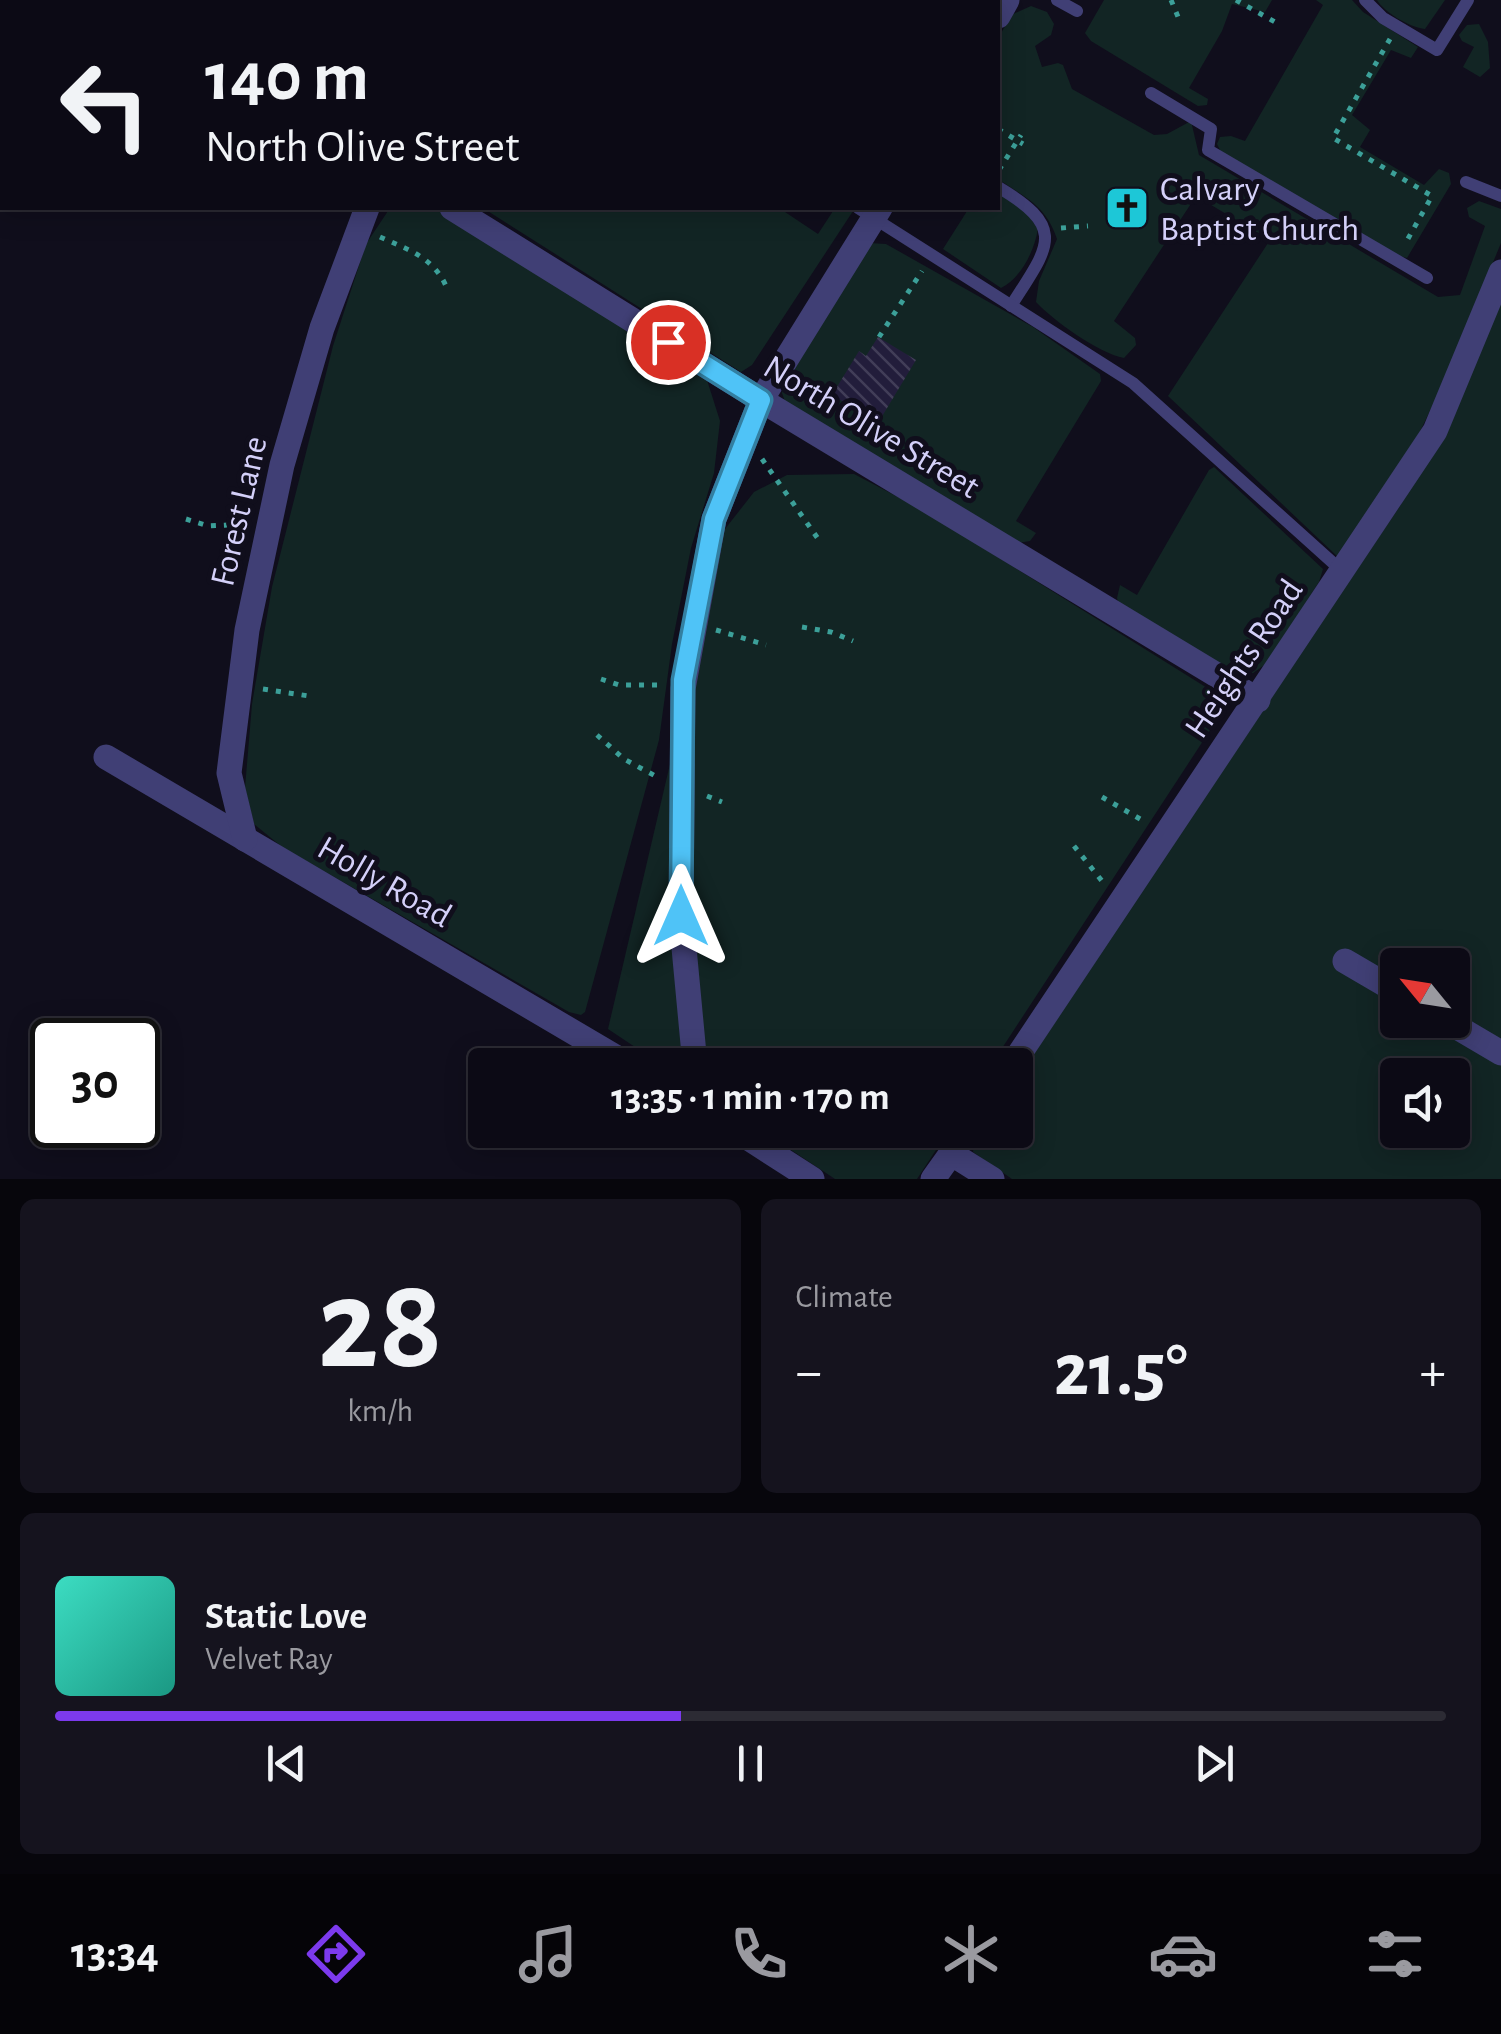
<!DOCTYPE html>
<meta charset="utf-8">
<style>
:root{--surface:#0c0a15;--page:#15131e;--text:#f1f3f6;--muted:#9a9aa0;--line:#2c2b34;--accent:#7c3aed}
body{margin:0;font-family:"Alegreya Sans",sans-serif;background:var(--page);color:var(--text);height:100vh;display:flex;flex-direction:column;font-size:38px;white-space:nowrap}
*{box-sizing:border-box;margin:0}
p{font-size:32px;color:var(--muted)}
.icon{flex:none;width:55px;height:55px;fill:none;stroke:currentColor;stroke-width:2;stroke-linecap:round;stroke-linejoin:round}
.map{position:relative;height:1179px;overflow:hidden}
.drawer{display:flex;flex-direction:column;gap:20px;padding:20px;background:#07060c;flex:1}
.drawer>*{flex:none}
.guide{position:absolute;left:0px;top:0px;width:1000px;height:210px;box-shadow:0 5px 25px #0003,0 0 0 2px var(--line);background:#0c0a15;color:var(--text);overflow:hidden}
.needle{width:65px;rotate:300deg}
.controls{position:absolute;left:1380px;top:948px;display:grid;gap:20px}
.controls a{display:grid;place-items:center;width:90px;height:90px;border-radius:10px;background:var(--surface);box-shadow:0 5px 25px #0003,0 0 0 2px var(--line);font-size:50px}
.speed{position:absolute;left:30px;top:1018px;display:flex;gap:20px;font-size:50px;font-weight:700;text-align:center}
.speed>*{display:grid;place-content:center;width:130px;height:130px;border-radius:50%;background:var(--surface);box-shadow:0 5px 25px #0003,0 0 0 2px var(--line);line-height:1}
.speed .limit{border:5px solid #111;border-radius:15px;background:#fff;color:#111}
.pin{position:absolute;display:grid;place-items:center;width:85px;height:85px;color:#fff;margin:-42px;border:5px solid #fff;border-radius:50%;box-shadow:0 2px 10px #0007}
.me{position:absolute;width:110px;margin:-55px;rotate:0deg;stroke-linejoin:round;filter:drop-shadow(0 0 8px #0008)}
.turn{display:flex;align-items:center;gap:35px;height:210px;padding:0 40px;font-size:45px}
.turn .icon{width:130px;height:130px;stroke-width:2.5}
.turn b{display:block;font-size:70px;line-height:85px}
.big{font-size:75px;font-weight:700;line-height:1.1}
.drawer .widget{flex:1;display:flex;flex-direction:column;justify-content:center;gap:15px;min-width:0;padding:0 35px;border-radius:15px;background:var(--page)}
.drawer .dial{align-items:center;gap:0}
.dial b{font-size:130px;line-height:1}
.song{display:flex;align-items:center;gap:30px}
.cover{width:120px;height:120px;border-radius:15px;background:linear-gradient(135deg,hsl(170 70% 55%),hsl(170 70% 35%))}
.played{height:10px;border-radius:5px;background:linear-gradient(90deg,var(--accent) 45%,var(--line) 45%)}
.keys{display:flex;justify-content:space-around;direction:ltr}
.heat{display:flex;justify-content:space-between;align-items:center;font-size:55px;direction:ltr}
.drawer .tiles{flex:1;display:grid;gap:20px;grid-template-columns:1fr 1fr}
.widget:last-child{grid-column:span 2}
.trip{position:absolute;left:468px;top:1048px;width:565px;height:100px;border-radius:10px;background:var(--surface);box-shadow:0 5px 25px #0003,0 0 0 2px var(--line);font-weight:700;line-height:100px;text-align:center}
.dock{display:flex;height:160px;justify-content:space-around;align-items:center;background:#050408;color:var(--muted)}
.dock .icon{width:70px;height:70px}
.dock .active{color:var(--accent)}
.dock b{font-size:45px;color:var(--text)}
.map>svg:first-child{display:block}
</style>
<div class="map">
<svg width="1501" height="1179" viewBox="0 0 1501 1179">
<defs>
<pattern id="building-back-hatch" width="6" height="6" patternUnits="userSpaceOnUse" patternTransform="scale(2.5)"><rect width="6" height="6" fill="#221d3b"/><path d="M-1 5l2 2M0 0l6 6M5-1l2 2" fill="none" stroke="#413d58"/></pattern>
</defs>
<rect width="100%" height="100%" fill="#100e1c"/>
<g fill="#122524" fill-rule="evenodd">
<path d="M 150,0 L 807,0 L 154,2 Z"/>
<path d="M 1104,0 L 1272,0 L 1265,12 L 1232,4 L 1222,31 L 1189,88 L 1208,99 L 1207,105 L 1198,106 L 1091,41 L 1085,33 Z"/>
<path d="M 1316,0 L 1352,0 L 1363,12 L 1418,47 L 1411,58 L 1391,50 L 1352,115 L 1370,130 L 1360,147 L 1424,185 L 1439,169 L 1449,173 L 1451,184 L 1407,258 L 1392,254 L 1221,152 L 1217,144 L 1220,137 L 1231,136 L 1245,141 L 1323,5 Z"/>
<path d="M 1377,0 L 1445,0 L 1425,29 C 1409,27 1385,13 1377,0 Z"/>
<path d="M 1031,6 L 1047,12 L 1054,24 L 1051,35 L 1035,46 L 1042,67 L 1058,63 L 1063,65 L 1072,89 L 1154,135 L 1167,134 L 1191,121 L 1199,155 L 1438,297 L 1460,295 L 1485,226 L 1469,217 L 1467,208 L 1479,201 L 1501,209 L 1501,243 L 1442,386 L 1411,450 L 1338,557 L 1168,396 L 1270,240 L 1196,196 L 1114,321 L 1135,338 L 1136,345 L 1124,358 C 1098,353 1054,321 1036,302 L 1039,281 L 1057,239 C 1046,205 1026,198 998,179 L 998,39 L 1011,15 Z"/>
<path d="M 1479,24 L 1488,42 L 1490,68 L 1480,77 L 1463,67 L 1474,47 L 1462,41 L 1459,35 L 1467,25 Z"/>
<path d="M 998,190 L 1021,205 L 1038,229 C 1034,251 1022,277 1001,288 L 943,249 L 969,208 L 998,208 Z"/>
<path d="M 390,208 L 434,208 L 707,380 L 720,421 L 714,473 L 691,548 L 672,644 L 659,740 L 585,1012 L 581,1015 L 569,1012 L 282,847 L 254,824 L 245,788 L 252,704 L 272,587 L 333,346 L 366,244 Z"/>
<path d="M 483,208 L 779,208 L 818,234 L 835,208 L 855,208 L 752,365 L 741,372 Z"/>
<path d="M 869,243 L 886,244 L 1033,327 L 1100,374 L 1101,381 L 1016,521 L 1036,533 L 1030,541 L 1018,543 L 787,407 L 782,393 L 783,381 Z"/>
<path d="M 1501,296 L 1501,1179 L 1012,1179 L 973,1152 L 976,1130 L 1015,1130 L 1015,1070 L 1400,506 ZM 1398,965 L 1452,965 L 1452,1020 L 1398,1020 ZM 1398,1075 L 1452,1075 L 1452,1130 L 1398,1130 Z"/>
<path d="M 1214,467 L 1323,569 L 1319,582 L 1266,664 L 1253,673 L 1232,672 L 1120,608 L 1117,598 L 1120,585 L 1137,595 L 1209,470 Z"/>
<path d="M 854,474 L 921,509 L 1220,696 L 1220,715 L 991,1065 L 662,1065 L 608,1029 L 725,529 L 754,492 L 787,475 Z"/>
<path d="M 761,1130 L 949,1130 L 917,1179 L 835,1179 Z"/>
</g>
<path fill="url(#building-back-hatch)" d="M 878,337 L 916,360 L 878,423 L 832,395 L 859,351 L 866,356 Z"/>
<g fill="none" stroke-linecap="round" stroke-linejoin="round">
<g stroke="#3ca099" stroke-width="5" stroke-dasharray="5 8" stroke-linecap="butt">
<path d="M 1171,0 L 1181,24"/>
<path d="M 1236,0 L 1275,22"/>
<path d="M 1390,39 L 1333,138 L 1432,196 L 1405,244"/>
<path d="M 998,122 L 998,125"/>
<path d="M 998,129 L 1023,144"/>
<path d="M 999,170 L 1021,135"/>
<path d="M 1061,228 L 1088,226"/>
<path d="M 380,237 C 407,249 433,257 446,286"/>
<path d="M 879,337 L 922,271"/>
<path d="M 762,459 L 821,543"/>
<path d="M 186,519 L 208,526 L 247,524"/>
<path d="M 802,627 L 831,632 L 853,641"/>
<path d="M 716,630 L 766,645"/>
<path d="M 601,679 L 619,685 L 662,685"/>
<path d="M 263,689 L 309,696"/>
<path d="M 597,735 L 624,759 L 659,778"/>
<path d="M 707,796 L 722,802"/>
<path d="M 1102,797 L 1147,823"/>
<path d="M 1074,846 L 1106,886"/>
</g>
<g stroke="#403f75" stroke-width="12">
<path d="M 1057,0 L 1077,11"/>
<path d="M 1365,0 L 1383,18 L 1437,50 L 1468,0"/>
<path d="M 844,2 L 845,2"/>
<path d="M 1151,93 L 1211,129 L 1208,150 L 1427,278"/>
<path d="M 1466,182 L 1501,196"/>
<path d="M 998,187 C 1069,229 1048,247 1011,306"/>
<path d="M 858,208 L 1133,383 L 1342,571"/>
</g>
<g stroke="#403f75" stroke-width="25">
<path d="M 130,0 L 134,2"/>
<path d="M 998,16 L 1007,0"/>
<path d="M 452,208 L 761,400 L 1258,700"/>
<path d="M 106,757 L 629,1065"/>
<path d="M 245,839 L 229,773 L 247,630 L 282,465 L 322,328 L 367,208"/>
<path d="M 1345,961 L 1398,992"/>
<path d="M 1445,1020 L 1501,1053"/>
<path d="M 695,1065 L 681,916 L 683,689 L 714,519 L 761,400 L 880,208"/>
<path d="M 1012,1065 L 1435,431 L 1501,272"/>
<path d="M 736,1130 L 812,1179"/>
<path d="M 952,1154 L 992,1179"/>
<path d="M 933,1179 L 968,1130"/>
</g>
</g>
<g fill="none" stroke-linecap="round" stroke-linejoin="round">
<defs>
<path id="route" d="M 668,342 L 761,400 L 714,519 L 683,680 L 681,916"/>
</defs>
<use href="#route" stroke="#337fa1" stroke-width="25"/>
<use href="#route" stroke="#4fc3f7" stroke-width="18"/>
</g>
<defs>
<symbol id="church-square" viewBox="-11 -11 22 22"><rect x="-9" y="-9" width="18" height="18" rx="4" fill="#1dc7d7" stroke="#100e1c"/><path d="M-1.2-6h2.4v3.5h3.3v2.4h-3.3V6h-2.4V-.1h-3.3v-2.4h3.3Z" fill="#111"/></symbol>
</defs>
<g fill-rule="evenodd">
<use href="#church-square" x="1102" y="183" width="50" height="50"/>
</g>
<g text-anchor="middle" stroke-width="10" stroke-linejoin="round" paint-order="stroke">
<g font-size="35" fill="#d4d0f9" stroke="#100e1c" text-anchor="start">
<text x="1160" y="200">Calvary<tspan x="1160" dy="40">Baptist Church</tspan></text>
</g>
<g font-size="35" fill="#d4d0f9" stroke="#100e1c">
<text transform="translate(872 426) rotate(31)" y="12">North Olive Street</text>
<text transform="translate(238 511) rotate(-77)" y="12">Forest Lane</text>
<text transform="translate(1243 658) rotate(-56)" y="12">Heights Road</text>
<text transform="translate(385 881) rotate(30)" y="12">Holly Road</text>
</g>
</g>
</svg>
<div class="controls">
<a><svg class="needle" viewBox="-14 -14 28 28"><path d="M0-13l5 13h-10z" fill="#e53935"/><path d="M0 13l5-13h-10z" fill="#9a9aa0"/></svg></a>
<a><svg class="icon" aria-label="sound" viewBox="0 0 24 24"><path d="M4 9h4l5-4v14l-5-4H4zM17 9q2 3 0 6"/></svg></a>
</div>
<div class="speed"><div class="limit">30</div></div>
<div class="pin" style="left:668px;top:342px;background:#d93025"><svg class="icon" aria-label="arrive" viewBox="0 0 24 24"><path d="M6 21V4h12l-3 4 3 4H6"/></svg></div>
<svg class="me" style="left:681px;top:916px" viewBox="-20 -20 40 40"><path d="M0-17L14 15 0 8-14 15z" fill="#4fc3f7" stroke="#fff" stroke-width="4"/></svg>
<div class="trip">13:35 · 1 min · 170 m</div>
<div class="guide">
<div class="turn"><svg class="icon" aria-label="left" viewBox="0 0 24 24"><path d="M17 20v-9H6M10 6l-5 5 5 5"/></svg><div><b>140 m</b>North Olive Street</div></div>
</div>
</div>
<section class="drawer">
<div class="tiles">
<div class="widget dial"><b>28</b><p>km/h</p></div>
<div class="widget"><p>Climate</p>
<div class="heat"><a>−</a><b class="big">21.5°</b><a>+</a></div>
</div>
<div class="widget">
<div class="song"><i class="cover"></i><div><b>Static Love</b><p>Velvet Ray</p></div></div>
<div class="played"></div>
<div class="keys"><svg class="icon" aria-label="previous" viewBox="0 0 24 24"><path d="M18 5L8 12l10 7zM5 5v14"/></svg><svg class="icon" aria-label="pause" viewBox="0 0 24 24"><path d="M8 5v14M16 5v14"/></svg><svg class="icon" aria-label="next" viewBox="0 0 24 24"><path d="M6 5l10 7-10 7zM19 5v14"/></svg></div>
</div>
</div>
</section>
<nav class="dock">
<b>13:34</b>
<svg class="icon active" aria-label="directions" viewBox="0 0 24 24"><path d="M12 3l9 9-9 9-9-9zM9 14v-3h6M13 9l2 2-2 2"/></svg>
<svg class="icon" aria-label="music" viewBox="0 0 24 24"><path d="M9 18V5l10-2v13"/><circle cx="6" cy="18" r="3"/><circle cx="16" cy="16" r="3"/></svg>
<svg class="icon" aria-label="phone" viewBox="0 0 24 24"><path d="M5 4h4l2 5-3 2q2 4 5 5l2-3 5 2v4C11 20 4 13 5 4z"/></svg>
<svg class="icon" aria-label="climate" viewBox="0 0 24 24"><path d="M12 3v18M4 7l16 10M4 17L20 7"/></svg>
<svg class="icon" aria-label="car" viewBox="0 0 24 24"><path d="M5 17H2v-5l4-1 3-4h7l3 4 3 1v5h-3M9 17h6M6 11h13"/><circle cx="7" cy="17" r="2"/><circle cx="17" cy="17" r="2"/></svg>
<svg class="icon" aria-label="filters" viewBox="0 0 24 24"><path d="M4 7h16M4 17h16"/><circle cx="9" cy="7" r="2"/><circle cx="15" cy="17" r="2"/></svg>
</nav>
